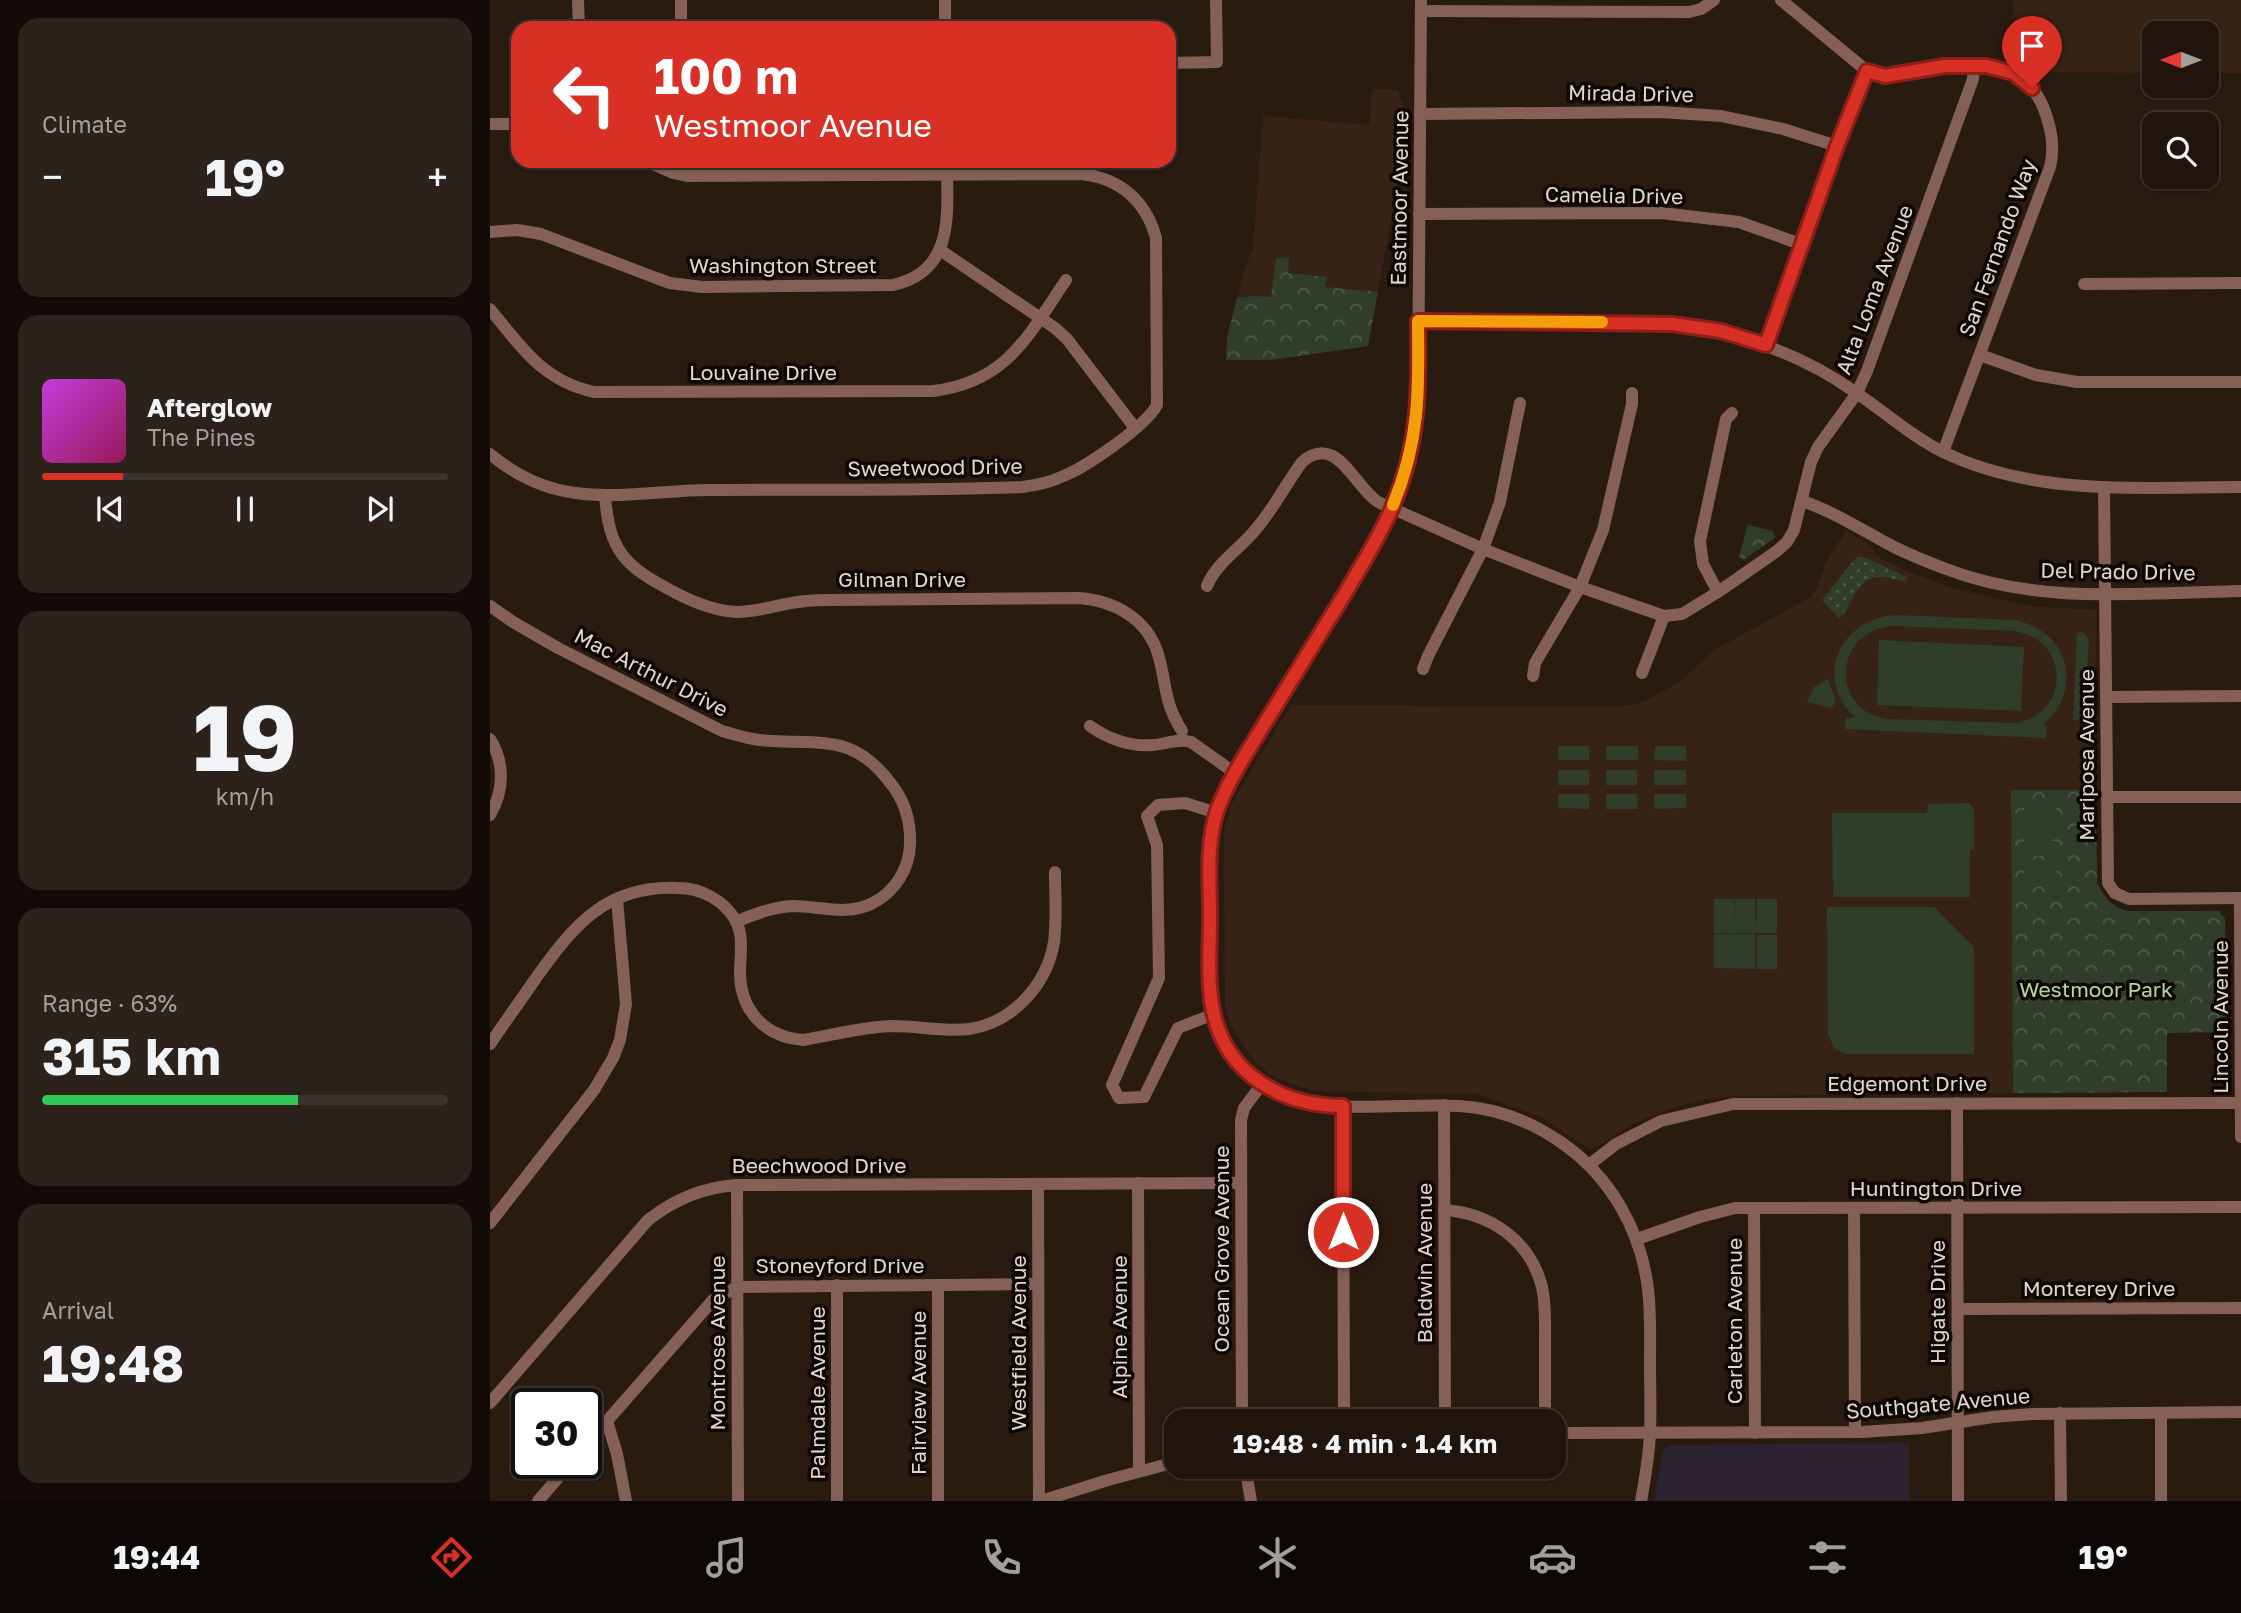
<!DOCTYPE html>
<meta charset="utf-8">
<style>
:root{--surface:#20140d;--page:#2d211b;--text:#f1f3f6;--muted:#a29e9d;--line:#3d332e;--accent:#d93025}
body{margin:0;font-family:"Golos Text",sans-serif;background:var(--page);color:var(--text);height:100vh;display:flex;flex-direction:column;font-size:26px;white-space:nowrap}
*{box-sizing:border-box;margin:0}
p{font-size:23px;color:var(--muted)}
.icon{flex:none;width:38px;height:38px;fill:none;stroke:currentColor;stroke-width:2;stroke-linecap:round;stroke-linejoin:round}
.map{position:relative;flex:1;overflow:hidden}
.side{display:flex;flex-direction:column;gap:18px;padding:18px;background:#120b07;width:490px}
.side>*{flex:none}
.banner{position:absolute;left:21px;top:21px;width:665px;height:147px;border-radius:21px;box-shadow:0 2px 5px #0004,0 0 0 2px var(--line);background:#d93025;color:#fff;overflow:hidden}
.needle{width:46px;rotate:270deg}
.fabs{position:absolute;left:1652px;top:21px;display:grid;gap:14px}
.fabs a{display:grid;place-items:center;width:77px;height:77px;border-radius:14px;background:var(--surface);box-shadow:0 2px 5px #0004,0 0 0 2px var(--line);font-size:35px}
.speed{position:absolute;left:21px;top:1388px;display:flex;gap:14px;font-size:35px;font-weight:700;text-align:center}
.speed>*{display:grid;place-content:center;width:91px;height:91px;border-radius:50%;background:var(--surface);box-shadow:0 2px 5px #0004,0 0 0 2px var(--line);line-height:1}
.speed .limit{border:4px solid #111;border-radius:10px;background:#fff;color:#111}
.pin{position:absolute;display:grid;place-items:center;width:60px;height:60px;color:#fff;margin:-72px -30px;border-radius:50% 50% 50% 0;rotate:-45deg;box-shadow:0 0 7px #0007}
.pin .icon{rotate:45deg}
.me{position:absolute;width:77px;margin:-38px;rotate:0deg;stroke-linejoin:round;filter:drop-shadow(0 0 5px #0008)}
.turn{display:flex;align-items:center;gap:24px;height:147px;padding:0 28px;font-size:32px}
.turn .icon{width:91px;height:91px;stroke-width:2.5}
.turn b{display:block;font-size:49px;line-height:60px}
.big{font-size:52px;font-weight:700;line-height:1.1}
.side .tile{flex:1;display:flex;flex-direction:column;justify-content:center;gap:10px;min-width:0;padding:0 24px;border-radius:21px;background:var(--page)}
.side .dial{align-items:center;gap:0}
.dial b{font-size:91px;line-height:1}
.song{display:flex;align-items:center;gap:21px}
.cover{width:84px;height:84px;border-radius:10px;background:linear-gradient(135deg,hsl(290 70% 55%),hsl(330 70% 35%))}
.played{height:7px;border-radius:4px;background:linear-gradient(90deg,var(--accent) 20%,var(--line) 20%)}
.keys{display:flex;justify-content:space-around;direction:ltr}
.heat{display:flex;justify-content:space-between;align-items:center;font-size:38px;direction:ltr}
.charge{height:10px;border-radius:5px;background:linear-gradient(90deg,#34c759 63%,var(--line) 0)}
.trip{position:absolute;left:674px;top:1409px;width:402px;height:70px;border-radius:21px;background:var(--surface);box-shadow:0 2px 5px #0004,0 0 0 2px var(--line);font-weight:700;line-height:70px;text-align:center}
.menu{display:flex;height:112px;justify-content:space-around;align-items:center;background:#0d0805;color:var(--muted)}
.menu .icon{width:49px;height:49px}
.menu .active{color:var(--accent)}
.menu b{font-size:32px;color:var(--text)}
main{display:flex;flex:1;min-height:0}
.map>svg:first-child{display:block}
</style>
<main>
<section class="side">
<div class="tile"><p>Climate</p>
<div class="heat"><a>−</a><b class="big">19°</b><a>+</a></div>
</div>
<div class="tile">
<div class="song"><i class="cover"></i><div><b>Afterglow</b><p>The Pines</p></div></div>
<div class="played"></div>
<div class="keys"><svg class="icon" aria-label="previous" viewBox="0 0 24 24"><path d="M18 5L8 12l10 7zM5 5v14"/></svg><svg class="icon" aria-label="pause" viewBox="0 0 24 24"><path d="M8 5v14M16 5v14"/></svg><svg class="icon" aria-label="next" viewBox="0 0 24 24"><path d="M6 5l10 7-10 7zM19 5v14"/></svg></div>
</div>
<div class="tile dial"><b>19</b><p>km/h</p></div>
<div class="tile"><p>Range · 63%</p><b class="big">315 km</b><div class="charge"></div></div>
<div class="tile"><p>Arrival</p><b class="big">19:48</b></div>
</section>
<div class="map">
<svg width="1751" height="1501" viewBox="0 0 1751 1501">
<defs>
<pattern id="grass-dots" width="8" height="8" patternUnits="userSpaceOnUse" patternTransform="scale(1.75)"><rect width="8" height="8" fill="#313d2b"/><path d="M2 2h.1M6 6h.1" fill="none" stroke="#4f5849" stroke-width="1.8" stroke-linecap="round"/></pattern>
<pattern id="park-crowns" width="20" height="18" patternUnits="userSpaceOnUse" patternTransform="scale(1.75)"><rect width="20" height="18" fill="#313d2b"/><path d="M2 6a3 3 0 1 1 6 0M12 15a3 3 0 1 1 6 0" fill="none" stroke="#4f5849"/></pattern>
</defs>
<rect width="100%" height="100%" fill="#2a1b11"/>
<path fill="#2c2230" d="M 1419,1443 L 1419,1501 L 1164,1501 L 1173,1452 L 1177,1446 L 1181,1445 Z"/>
<g fill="#362315">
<path d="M 1524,0 L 1751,0 L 1751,73 L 1717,73 L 1717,33 L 1664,33 L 1664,73 L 1550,72 L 1513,55 L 1524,18 Z"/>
<path d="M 882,89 L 908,90 L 913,104 L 912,159 L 878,346 L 781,360 L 736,360 L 740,325 L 754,270 L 763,248 L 773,116 L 879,125 Z"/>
<path d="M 1356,531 L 1383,547 L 1384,555 L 1419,572 L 1465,589 L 1538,606 L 1606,610 L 1606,790 L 1521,790 L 1523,1093 L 1248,1096 L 1228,1098 L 1224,1097 L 1188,1106 L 1147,1122 L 1106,1147 L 1100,1149 L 1047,1115 L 987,1094 L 824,1091 L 793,1081 L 779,1074 L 761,1057 L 742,1028 L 735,1005 L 734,830 L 740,808 L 748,792 L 801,705 L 1130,707 L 1154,702 L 1192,680 L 1224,650 L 1319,598 L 1326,591 L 1337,560 Z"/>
</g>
<path fill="url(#grass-dots)" d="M 1368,557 L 1376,558 L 1417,577 L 1415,582 C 1406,580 1395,576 1387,577 C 1367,579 1362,607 1349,619 L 1332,600 L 1363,561 Z"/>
<g fill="url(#park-crowns)">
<path d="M 799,257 L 798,273 L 836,277 L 835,287 L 888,292 L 878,346 L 781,360 L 736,360 L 737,338 L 747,298 L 762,296 L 781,297 L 786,258 Z"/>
<path d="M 1258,525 L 1283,531 L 1285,538 L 1253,560 L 1249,556 Z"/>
<path d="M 1521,790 L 1606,790 L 1607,882 C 1613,897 1622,907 1638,911 L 1729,911 L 1735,919 L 1737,1032 L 1677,1033 L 1677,1092 L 1523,1093 Z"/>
</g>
<g fill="#313d2b" fill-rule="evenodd">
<path d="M 1405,615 L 1524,620 C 1579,630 1595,689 1552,726 L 1557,726 L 1556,738 L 1355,729 L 1356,718 L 1365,717 C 1323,678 1350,619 1405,615 ZM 1404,626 L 1523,631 C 1580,638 1582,713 1526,723 L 1398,719 C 1339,712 1343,629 1404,626 Z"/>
<path d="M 1593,632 L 1599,639 L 1594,721 L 1583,720 L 1587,633 Z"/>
<path d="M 1389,640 L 1534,647 L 1531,711 L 1387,705 Z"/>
<path d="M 1338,679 L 1346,702 L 1341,708 L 1317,702 L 1324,687 Z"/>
<rect x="1068" y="746" width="31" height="14"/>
<rect x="1116" y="746" width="32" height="14"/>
<path d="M 1165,746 L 1196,746 L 1196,761 L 1164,760 Z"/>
<rect x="1068" y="770" width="31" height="15"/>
<rect x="1116" y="770" width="31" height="15"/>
<rect x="1164" y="770" width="32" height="15"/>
<path d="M 1068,794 L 1099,794 L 1099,809 L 1068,808 Z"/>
<path d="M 1116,794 L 1147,794 L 1148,809 L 1116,809 Z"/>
<path d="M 1164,794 L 1196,794 L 1196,808 L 1164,809 Z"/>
<path d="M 1534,799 L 1567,799 L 1566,813 L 1534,813 Z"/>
<path d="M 1479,803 L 1484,809 L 1484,849 L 1480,850 L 1480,897 L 1343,897 L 1342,813 L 1437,813 L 1438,804 Z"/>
<path d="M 1534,817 L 1566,818 L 1565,832 L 1534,832 Z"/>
<path d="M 1534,841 L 1567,841 L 1567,856 L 1533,856 Z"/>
<rect x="1534" y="860" width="32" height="16"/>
<path d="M 1224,899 L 1244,899 L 1245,931 L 1245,899 L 1265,899 L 1266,931 L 1267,899 L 1287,899 L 1287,933 L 1224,933 Z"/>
<path d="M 1337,907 L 1444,907 L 1484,947 L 1484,1054 L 1356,1054 L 1344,1048 L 1338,1034 Z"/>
<path d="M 1224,934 L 1265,934 L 1265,969 L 1224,968 Z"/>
<rect x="1267" y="935" width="20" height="34"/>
</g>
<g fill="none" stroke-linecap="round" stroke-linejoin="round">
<g stroke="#856057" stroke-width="12">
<path d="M 88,0 L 89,28"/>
<path d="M 191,0 L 191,28"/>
<path d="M 455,0 L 455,28"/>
<path d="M 931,0 L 928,402 C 921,493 878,555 832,631 C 803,678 774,726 745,773 C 729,804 721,832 720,867 C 720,892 720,917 720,942 C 720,981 718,1020 742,1054 C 794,1128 892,1101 969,1106 C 1006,1108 1042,1122 1072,1143 C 1121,1177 1151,1231 1158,1289 C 1161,1314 1160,1339 1160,1364 C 1160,1387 1161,1410 1160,1433 C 1159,1455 1155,1479 1151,1501"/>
<path d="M 1291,0 L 1377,71 C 1405,79 1425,71 1452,66 C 1492,60 1538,67 1554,109 C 1561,128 1565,146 1560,167 L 1453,452"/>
<path d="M 931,11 L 1199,12 L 1211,9 L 1224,0"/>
<path d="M 679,63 L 727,62 L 726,0"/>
<path d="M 930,114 L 1170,112 L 1231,116 L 1293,129 L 1347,146"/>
<path d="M 0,124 L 28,124"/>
<path d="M 929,214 L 1171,213 L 1249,222 L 1313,245"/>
<path d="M 0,232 L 27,230 L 51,234 L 166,278 L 180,283 L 212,287 L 403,285 C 466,271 457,212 457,161"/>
<path d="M 450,250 L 565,328 L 577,339 L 645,428"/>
<path d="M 1594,284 L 1751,283"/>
<path d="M 0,309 C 31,347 53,381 104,392 L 443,391 C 517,382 538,336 576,280"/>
<path d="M 928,321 L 1156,322 C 1232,327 1303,348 1365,392 C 1395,412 1421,436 1453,452 C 1546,497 1651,487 1751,487"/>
<path d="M 1276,345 L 1347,146 L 1377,71"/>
<path d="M 1490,355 L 1546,375 L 1587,382 L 1751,382"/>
<path d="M 0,454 C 25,475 53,489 86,493 C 126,499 177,490 219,490 C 324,489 429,491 533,487 C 546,485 559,483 571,477 C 595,468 655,427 667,405 L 666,238 C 656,201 630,178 591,174 L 197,176 L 183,173 L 156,161"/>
<path d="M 1614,488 L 1618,883 L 1625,893 L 1639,899 L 1751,898"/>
<path d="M 115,495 C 119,553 136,567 186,593 C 205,603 225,611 247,612 C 264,612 280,607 296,604 C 310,601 324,600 339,600 L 588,598 C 623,600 657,618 668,654 C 677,684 673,701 692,731"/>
<path d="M 1312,501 C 1342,511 1365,526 1393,541 C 1412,552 1435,561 1456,569 C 1549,605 1653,593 1751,591"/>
<path d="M 717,586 C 726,563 751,548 766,529 C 784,508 796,484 812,462 C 847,432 864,487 888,502 L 993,549 L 1090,587 L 1174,616 L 1192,614 L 1228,592 L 1287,551 L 1297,542 L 1304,530 L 1321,462 L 1328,447 L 1367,393 L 1377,371 L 1483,79 L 1484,65"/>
<path d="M 1228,592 L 1213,564 L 1210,541 L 1236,419 L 1242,413"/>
<path d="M 0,606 L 23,622 L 68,648 L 232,731 C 249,736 266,741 284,741 C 338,744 366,736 402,785 C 415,802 421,823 420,845 C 419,870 404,893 381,904 C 355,916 330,906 302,906 C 283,907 264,914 246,922"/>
<path d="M 933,669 L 938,656 L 993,549 L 1010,502 L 1030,403"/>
<path d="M 1152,673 L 1174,616"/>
<path d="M 1043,676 L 1045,663 L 1090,587 L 1113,530 L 1142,404 L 1142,393"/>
<path d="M 1616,697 L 1751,696"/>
<path d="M 600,726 C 618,739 641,747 663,745 C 677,744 688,738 701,742 L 745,773"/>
<path d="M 0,739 C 15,763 14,791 0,815"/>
<path d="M 1617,797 L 1751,797"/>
<path d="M 1750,898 L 1751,1137"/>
<path d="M 724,1014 L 688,1028 L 654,1097 L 629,1098 L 622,1085 L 669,978 L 667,845 L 657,816 L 668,805 L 695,803 L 727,813"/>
<path d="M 0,1044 C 15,1022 31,1000 46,978 C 84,925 116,885 188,888 C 211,888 234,900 246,921 C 254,937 250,956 250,974 C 251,1011 275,1037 313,1040 C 343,1035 372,1027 403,1026 C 428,1026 454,1032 479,1029 C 522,1023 557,985 564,942 C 567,920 565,895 565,872"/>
<path d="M 1467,1103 L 1468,1501"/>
<path d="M 954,1105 L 955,1421"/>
<path d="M 853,1106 L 854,1421"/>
<path d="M 1099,1165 L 1126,1144 L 1171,1121 L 1243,1104 L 1751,1103"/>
<path d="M 648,1183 L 649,1471"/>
<path d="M 548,1184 L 549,1501"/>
<path d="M 247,1185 L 248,1501"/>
<path d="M 1364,1208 L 1365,1432"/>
<path d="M 1264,1209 L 1265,1433"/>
<path d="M 954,1210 C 1000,1213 1040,1240 1052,1287 C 1056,1304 1055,1323 1055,1340 C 1055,1367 1055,1394 1055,1421"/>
<path d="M 0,1223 L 104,1090 L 123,1058 L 130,1040 L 136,1004 L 127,899"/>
<path d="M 1147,1239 L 1210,1217 L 1245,1208 L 1751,1207"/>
<path d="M 347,1285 L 347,1501"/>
<path d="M 1468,1309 L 1751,1308"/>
<path d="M 0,1403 L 158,1220 C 185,1199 214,1187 247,1185 L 751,1183"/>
<path d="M 1570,1413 L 1571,1501"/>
<path d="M 1671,1413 L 1671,1501"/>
<path d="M 117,1421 L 127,1454 L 136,1501"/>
<path d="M 752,1421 L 751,1120 L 754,1108 L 772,1084"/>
<path d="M 1064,1433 L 1372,1432 L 1432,1428 L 1503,1417 L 1542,1414 L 1751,1412"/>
<path d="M 96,1445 L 223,1300 L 247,1287 L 548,1284"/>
<path d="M 755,1466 L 761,1501"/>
<path d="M 48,1501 L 81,1463"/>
<path d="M 448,1501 L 448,1285"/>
<path d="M 551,1501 L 618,1480 L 686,1462"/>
</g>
</g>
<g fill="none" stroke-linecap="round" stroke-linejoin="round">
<defs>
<path id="route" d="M 853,1232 L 853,1106 C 793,1106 736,1075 723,1011 C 717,981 720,947 720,916 C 720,882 716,844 727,811 C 739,778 760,748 778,718 C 802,680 824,643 848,605 C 867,573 887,542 902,508 C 930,443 929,390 928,321 L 1182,324 L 1231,331 L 1276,345 L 1347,146 L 1377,71 L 1395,76 L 1455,66 L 1496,66 L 1524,73 L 1542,88"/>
</defs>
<use href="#route" stroke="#8d1f18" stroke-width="18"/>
<use href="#route" stroke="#d93025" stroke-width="12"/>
<path stroke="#f59e0b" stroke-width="12" d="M 903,505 C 930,439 929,391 928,321 L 1112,322"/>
</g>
<g text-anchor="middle" stroke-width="7" stroke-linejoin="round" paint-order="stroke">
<g font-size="21" fill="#e1d7d0" stroke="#0e0704">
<text transform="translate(1141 94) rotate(1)" y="7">Mirada Drive</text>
<text transform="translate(1124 196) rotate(1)" y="7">Camelia Drive</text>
<text transform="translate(910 198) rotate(-89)" y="7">Eastmoor Avenue</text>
<text transform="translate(1508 248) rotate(-70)" y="7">San Fernando Way</text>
<text x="293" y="273">Washington Street</text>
<text transform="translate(1385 290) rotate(-69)" y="7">Alta Loma Avenue</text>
<text x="273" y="380">Louvaine Drive</text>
<text transform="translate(445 468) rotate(-1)" y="7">Sweetwood Drive</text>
<text transform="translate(1628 572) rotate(1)" y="7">Del Prado Drive</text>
<text x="412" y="587">Gilman Drive</text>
<text transform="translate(161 673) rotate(27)" y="7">Mac Arthur Drive</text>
<text transform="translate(1597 755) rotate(-90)" y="7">Mariposa Avenue</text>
<text transform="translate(1731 1017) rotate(-90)" y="7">Lincoln Avenue</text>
<text x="1417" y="1091">Edgemont Drive</text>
<text x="329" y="1173">Beechwood Drive</text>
<text x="1446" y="1196">Huntington Drive</text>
<text transform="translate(732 1249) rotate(-90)" y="7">Ocean Grove Avenue</text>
<text transform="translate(935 1263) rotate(-90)" y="7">Baldwin Avenue</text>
<text x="350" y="1273">Stoneyford Drive</text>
<text x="1609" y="1296">Monterey Drive</text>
<text transform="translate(1448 1302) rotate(-90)" y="7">Higate Drive</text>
<text transform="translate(1245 1321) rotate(-90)" y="7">Carleton Avenue</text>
<text transform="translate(630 1327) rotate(-90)" y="7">Alpine Avenue</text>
<text transform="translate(228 1343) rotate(-90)" y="7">Montrose Avenue</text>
<text transform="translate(529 1343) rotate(-90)" y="7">Westfield Avenue</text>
<text transform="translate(328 1393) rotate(-90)" y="7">Palmdale Avenue</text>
<text transform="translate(429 1393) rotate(-90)" y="7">Fairview Avenue</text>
<text transform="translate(1448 1404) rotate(-5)" y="7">Southgate Avenue</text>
</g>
<g font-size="21" fill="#b4d9a1" stroke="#0e0704">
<text x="1606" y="997">Westmoor Park</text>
</g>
</g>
</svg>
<div class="fabs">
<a><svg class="needle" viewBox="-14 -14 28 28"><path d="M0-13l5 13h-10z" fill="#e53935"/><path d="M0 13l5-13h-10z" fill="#a29e9d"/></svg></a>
<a><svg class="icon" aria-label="search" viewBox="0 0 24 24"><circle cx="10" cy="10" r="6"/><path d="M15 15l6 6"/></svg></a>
</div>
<div class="speed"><div class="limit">30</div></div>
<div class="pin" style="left:1542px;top:88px;background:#d93025"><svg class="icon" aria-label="arrive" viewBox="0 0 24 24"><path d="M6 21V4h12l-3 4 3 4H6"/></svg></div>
<svg class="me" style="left:853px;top:1232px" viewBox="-20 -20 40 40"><circle r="17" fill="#d93025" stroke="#fff" stroke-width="3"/><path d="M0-11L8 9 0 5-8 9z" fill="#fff"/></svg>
<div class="trip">19:48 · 4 min · 1.4 km</div>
<div class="banner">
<div class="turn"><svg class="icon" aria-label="left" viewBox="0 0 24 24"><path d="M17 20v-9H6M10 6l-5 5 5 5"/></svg><div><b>100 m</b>Westmoor Avenue</div></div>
</div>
</div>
</main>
<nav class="menu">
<b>19:44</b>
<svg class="icon active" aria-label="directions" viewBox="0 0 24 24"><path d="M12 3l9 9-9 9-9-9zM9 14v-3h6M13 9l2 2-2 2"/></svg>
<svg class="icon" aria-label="music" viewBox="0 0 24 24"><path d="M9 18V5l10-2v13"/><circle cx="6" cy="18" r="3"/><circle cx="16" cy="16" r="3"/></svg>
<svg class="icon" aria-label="phone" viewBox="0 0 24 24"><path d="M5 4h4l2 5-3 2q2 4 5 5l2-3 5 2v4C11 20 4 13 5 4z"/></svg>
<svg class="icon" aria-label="climate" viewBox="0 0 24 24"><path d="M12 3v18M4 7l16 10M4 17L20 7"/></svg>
<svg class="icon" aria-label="car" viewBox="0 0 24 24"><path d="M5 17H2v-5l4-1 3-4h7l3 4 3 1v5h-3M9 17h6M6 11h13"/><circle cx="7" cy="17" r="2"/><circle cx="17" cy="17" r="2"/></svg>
<svg class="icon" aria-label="filters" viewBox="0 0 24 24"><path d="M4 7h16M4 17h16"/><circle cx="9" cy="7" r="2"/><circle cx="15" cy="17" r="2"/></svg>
<b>19°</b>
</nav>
